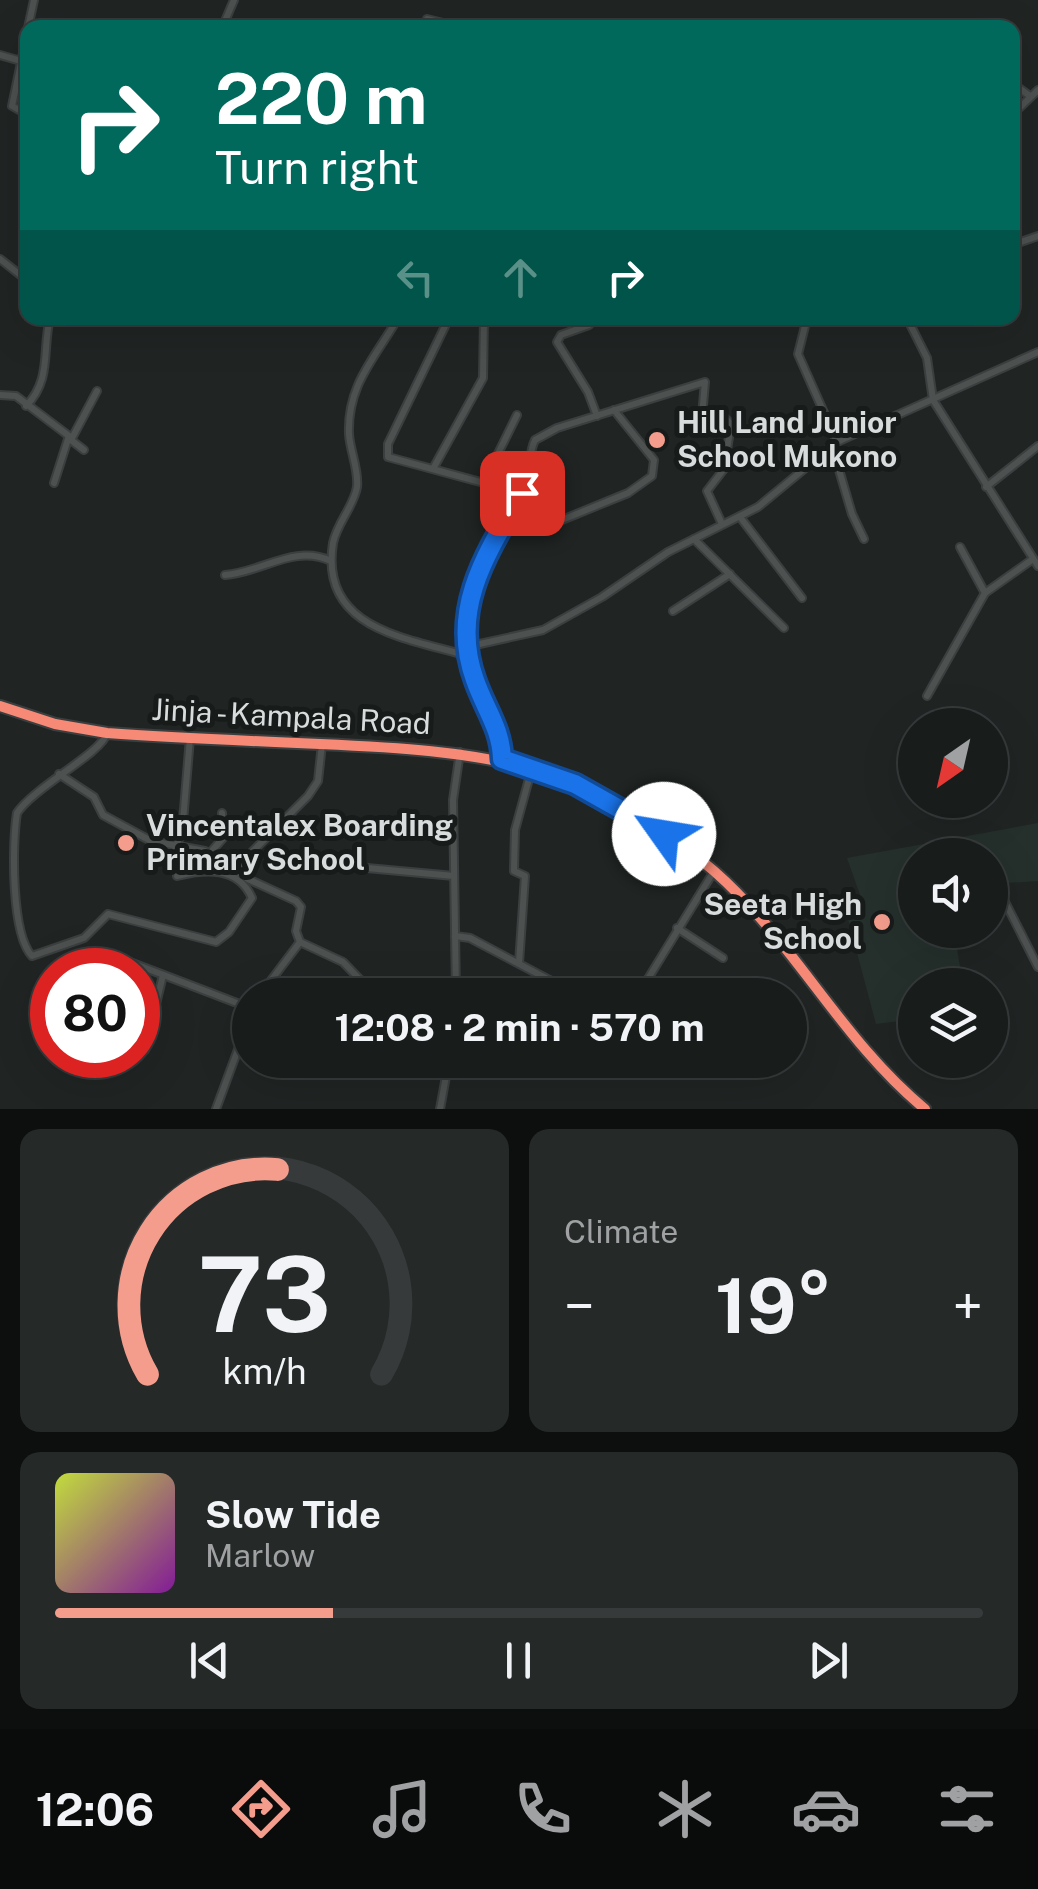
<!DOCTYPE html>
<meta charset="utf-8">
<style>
:root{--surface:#181c1b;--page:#252928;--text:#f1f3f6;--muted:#9fa1a3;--line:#363a3a;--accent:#f49d8d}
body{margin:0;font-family:"Public Sans",sans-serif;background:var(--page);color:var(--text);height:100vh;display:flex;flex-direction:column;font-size:38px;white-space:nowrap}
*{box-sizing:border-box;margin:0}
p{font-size:32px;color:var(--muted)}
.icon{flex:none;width:55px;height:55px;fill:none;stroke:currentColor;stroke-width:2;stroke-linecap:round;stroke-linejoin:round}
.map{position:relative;height:1109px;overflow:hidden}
.panel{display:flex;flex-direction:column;gap:20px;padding:20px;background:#0d0f0f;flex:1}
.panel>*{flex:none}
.hud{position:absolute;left:20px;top:20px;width:1000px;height:305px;border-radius:20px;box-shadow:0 10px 40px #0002,0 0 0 2px var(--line);background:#00695c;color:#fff;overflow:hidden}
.needle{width:65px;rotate:214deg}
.controls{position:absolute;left:898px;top:708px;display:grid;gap:20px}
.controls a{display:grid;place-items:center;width:110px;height:110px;border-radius:50%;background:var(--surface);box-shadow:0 10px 40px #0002,0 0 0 2px var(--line);font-size:50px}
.speed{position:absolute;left:30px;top:948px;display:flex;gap:20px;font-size:50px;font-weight:700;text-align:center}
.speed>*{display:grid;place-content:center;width:130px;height:130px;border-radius:50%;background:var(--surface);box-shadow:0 10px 40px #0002,0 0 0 2px var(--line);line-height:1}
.speed .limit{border:15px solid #d22;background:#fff;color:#111}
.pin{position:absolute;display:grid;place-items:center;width:85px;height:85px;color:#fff;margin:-42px;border-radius:20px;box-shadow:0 5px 15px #0006}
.me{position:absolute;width:110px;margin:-55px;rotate:302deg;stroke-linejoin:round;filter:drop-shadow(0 0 8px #0008)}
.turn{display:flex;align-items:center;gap:35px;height:210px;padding:0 30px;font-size:45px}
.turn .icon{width:130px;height:130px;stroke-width:2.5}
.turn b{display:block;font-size:70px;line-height:85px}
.lanes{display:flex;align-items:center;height:95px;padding:0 30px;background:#0003;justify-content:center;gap:50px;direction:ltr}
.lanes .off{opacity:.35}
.big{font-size:75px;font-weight:700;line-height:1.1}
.panel .tile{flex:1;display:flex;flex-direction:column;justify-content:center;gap:15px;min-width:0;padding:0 35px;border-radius:20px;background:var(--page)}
.panel .dial{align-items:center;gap:0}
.dial svg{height:260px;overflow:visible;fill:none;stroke:var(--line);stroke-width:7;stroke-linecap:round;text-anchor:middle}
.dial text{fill:var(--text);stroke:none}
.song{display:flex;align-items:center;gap:30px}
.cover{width:120px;height:120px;border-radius:15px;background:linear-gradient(135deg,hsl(70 70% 55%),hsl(290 70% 35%))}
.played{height:10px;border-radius:5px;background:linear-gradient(90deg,var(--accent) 30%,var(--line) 30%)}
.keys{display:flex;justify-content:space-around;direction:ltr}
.heat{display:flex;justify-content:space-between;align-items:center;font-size:55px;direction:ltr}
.panel .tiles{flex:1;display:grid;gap:20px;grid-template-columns:1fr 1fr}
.tile:last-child{grid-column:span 2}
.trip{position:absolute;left:232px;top:978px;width:575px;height:100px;border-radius:50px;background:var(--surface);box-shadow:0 10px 40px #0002,0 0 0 2px var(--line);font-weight:700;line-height:100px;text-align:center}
.tabs{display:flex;height:160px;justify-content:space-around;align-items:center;background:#0a0b0b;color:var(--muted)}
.tabs .icon{width:70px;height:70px}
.tabs .active{color:var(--accent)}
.tabs b{font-size:45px;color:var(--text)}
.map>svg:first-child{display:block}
</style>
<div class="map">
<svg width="1038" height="1109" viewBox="0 0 1038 1109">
<rect width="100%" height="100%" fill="#202524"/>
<path fill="#25302d" d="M 1038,823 L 1038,881 L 990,884 L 990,855 L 915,855 L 915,930 L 954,930 L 963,985 L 915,985 L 915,1019 L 876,1024 L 847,915 L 865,909 L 847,858 Z"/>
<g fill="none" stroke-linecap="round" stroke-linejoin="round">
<defs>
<g id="minor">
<path d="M 427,19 L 464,28"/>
<path d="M 28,28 L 34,0"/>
<path d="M 222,28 L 234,0"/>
<path d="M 28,29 L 12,106 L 28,115"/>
<path d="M 0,55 L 28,63"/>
<path d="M 1012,83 L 1030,96"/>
<path d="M 1012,115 L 1038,90"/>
<path d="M 1012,245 L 1038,236"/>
<path d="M 0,259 L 28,281"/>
<path d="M 398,318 C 375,358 347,385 349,434 C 350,451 359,470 357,487 C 354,506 337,523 333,543 C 319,630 408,638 468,656"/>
<path d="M 449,318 L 388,444 L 388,457 L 521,493 L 552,524 L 628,493 L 652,476 L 654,460 L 614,410"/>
<path d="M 594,318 L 589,325 L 561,335 L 557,342 L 588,392 L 597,416"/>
<path d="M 807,318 L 798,354 L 837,442"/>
<path d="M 907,318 L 927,358 L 933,400 L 1038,566"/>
<path d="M 0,395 L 16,396 L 69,436 L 54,483"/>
<path d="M 26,406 C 52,380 42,349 50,318"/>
<path d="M 832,446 L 852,514 L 864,539"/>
<path d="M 84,450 L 71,440 L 97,391"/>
<path d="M 434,467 L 483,378 L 484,318"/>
<path d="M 484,482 L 517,415"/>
<path d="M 986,487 L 1038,446"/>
<path d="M 740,517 L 802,598"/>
<path d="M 694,539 L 784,628"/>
<path d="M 960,547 L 985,593"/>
<path d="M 225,575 C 263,572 294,544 331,561"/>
<path d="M 673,611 L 730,574"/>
<path d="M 466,647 L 543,630 L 602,597 L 668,552 L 758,507 L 837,442 L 1038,352"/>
<path d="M 927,696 L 985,593 L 1033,559"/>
<path d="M 107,733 C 102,753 34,787 17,813 C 12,843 11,934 32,956 L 84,938 L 108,914 L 216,942 L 229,932 L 252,898 C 238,866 205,869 177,876"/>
<path d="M 502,759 C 501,721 476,694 468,657 C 451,583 503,546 525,485 C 531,470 528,454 535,440 L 557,428 L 705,382 L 702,416 L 723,416 L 731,424 L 724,469 L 707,491 L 722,524"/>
<path d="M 59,774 L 94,797 L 103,815 L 151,841 L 205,851 L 248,879 L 296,901 L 301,907 L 296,931 L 300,942"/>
<path d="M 175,847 L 182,833 L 190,738"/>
<path d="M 210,853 L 224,837 L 222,813"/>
<path d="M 367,868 L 454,876"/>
<path d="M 234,870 L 308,796 L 318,781 L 322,744"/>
<path d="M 1003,898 L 1038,967"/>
<path d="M 677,928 L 723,958"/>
<path d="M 455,936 L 470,938 L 578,995"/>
<path d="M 300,942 L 343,962 L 375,995"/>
<path d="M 519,963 L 525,876 L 514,871 L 515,830 L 532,768"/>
<path d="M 102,970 L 106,958 L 114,956 L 250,1008"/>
<path d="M 647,980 L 682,995"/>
<path d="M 260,995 L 300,942"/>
<path d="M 456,995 L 453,800 L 460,752"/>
<path d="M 638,995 L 714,871"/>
<path d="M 145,1050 L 163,975"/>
<path d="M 684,1060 L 685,1061"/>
<path d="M 216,1109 L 250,1017"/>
<path d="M 440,1109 L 449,1060"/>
</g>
<path id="highway" d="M 0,706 L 55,724 L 107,733 C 178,738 249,741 320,744 C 480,751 587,760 714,871 C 794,941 842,1041 925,1109"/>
</defs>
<use href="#minor" stroke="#3c3f3f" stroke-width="10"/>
<use href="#highway" stroke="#3c3f3f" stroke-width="14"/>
<use href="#minor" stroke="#4d5251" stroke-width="6"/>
<use href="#highway" stroke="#f78a77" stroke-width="10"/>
</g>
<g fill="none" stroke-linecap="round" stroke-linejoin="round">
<defs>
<path id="route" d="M 522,493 C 487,552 449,609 475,680 C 485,709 501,728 502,759 L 575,784 L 664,834"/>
</defs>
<use href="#route" stroke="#114b97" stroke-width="25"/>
<use href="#route" stroke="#1a73e8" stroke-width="18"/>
</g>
<g fill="#f49d8d" stroke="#171b1a" stroke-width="4">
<circle cx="657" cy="440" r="10"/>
<circle cx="126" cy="843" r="10"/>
<circle cx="882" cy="922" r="10"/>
</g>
<g text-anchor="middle" stroke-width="10" stroke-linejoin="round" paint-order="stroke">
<g font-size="30" font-weight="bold" fill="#d9dcdc" stroke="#171b1a" text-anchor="start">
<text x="677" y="433">Hill Land Junior<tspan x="677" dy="34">School Mukono</tspan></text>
<text x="146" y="836">Vincentalex Boarding<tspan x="146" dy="34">Primary School</tspan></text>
<text x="862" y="915" text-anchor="end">Seeta High<tspan x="862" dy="34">School</tspan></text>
</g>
<g font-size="30" fill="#d9dcdc" stroke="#171b1a">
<text transform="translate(291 717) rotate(3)" y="10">Jinja - Kampala Road</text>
</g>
</g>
</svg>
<div class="controls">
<a><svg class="needle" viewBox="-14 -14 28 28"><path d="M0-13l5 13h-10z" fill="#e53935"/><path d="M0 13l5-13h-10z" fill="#9fa1a3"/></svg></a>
<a><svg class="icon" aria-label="sound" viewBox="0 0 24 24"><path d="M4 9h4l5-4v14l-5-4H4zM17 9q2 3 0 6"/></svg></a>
<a><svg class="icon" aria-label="layers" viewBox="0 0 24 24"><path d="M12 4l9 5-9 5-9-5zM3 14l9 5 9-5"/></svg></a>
</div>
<div class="speed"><div class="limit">80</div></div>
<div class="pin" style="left:522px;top:493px;background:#d93025"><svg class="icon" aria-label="arrive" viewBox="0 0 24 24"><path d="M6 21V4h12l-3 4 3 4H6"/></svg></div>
<svg class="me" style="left:664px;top:834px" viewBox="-20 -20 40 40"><circle r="19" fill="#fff"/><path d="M0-13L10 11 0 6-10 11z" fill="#1a73e8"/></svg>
<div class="trip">12:08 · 2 min · 570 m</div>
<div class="hud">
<div class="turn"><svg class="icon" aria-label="right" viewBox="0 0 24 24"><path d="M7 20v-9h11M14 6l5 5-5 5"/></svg><div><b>220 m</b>Turn right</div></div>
<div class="lanes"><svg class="icon off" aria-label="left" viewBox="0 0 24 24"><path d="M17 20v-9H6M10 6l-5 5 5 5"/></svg><svg class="icon off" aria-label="ahead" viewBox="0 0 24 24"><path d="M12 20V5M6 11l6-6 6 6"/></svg><svg class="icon" aria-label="right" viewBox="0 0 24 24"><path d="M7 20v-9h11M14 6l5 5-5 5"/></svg></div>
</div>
</div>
<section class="panel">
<div class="tiles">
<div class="tile dial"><svg viewBox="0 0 100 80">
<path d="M14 69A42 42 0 1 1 86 69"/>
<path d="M14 69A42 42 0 0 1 54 6" stroke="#f49d8d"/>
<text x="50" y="56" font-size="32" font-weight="700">73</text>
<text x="50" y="72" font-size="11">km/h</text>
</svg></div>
<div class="tile"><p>Climate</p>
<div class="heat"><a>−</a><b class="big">19°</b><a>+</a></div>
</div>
<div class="tile">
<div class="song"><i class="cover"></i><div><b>Slow Tide</b><p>Marlow</p></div></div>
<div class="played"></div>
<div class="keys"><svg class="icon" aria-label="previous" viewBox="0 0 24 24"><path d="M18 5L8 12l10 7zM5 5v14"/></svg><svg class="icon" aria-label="pause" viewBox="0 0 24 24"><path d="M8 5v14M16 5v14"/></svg><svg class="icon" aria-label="next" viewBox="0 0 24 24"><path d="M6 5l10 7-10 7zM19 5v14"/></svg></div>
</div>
</div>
</section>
<nav class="tabs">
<b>12:06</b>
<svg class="icon active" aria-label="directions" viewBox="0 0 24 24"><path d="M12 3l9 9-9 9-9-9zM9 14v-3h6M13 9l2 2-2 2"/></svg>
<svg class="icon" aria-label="music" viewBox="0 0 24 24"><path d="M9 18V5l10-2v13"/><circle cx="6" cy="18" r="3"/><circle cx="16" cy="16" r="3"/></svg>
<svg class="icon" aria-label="phone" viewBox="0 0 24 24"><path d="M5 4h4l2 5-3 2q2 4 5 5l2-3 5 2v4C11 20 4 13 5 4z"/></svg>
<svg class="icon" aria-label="climate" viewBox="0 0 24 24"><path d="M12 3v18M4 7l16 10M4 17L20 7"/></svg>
<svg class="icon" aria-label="car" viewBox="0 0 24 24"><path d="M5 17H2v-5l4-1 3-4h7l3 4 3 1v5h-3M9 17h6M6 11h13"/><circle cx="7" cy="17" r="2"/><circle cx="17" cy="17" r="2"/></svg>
<svg class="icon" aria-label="filters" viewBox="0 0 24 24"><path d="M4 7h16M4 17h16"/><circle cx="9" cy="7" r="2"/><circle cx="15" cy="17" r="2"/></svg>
</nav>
